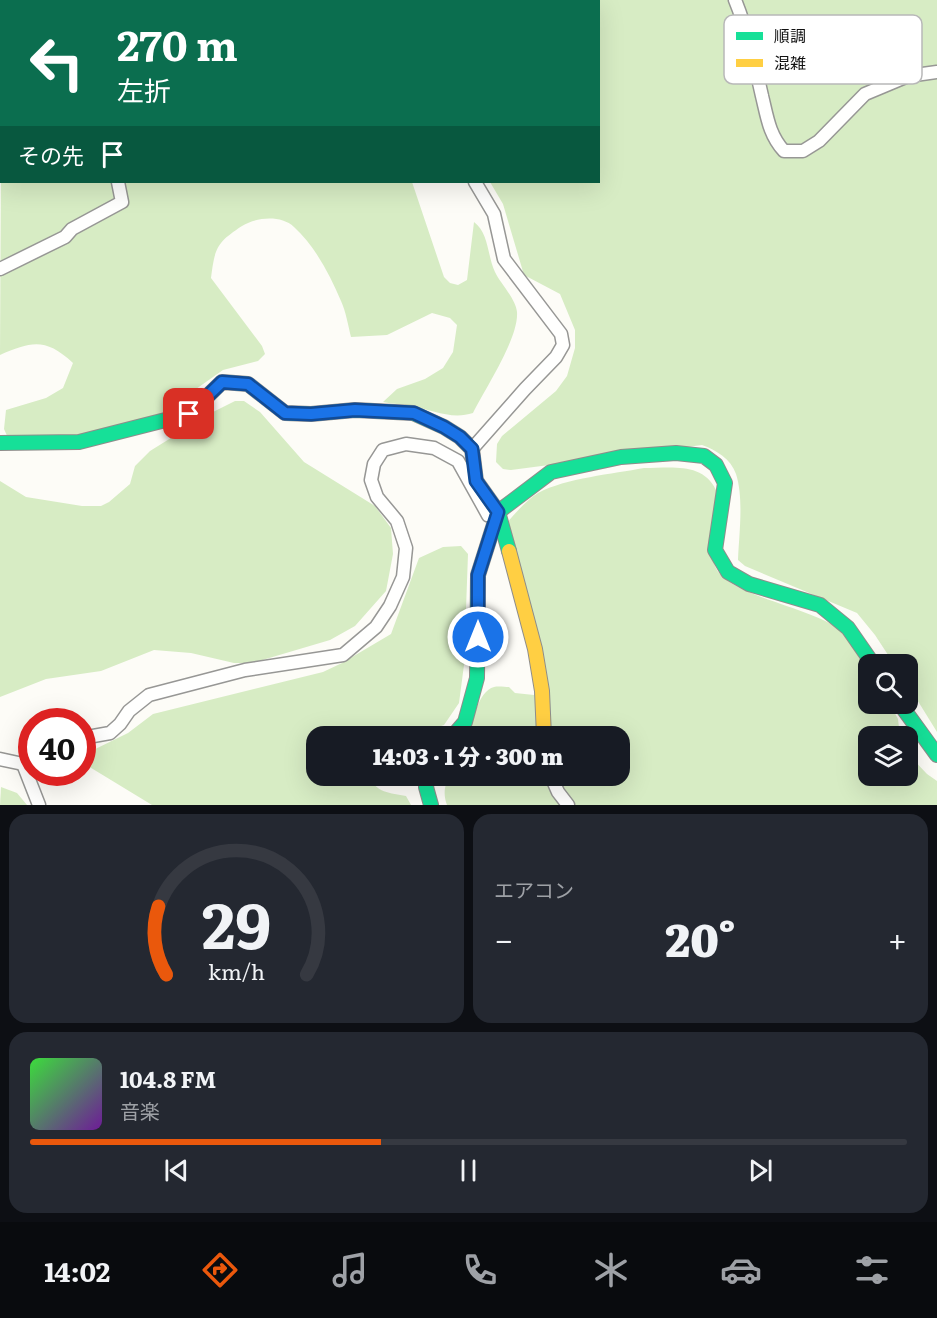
<!DOCTYPE html>
<html lang="ja">
<meta charset="utf-8">
<style>
:root{--surface:#171b24;--page:#242831;--text:#f1f3f6;--muted:#9ea1a6;--line:#363941;--accent:#ea580c}
body{margin:0;font-family:Literata,"Noto Sans JP",serif;background:var(--page);color:var(--text);height:100vh;display:flex;flex-direction:column;font-size:22px;white-space:nowrap}
*{box-sizing:border-box;margin:0}
p{font-size:20px;color:var(--muted)}
.icon{flex:none;width:33px;height:33px;fill:none;stroke:currentColor;stroke-width:2;stroke-linecap:round;stroke-linejoin:round}
.map{position:relative;height:805px;overflow:hidden}
.drawer{display:flex;flex-direction:column;gap:9px;padding:9px;background:#0d0f14;flex:1}
.drawer>*{flex:none}
.hud{position:absolute;left:0px;top:0px;width:600px;height:183px;box-shadow:0 6px 24px #0002;background:#0b6e4f;color:#fff;overflow:hidden}
.tools{position:absolute;left:858px;top:654px;display:grid;gap:12px}
.tools a{display:grid;place-items:center;width:60px;height:60px;border-radius:12px;background:var(--surface);box-shadow:0 6px 24px #0002;font-size:30px}
.speed{position:absolute;left:18px;top:708px;display:flex;gap:12px;font-size:30px;font-weight:700;text-align:center}
.speed>*{display:grid;place-content:center;width:78px;height:78px;border-radius:50%;background:var(--surface);box-shadow:0 6px 24px #0002;line-height:1}
.speed .limit{border:9px solid #d22;background:#fff;color:#111}
.pin{position:absolute;display:grid;place-items:center;width:51px;height:51px;color:#fff;margin:-26px;border-radius:12px;box-shadow:0 3px 9px #0006}
.me{position:absolute;width:66px;margin:-33px;rotate:0deg;stroke-linejoin:round;filter:drop-shadow(0 0 4px #0008)}
.turn{display:flex;align-items:center;gap:21px;height:126px;padding:0 18px;font-size:27px}
.turn .icon{width:78px;height:78px;stroke-width:2.5}
.turn b{display:block;font-size:42px;line-height:51px}
.then{display:flex;align-items:center;height:57px;padding:0 18px;background:#0003;gap:12px;font-size:22px}
.big{font-size:45px;font-weight:800;line-height:1.1}
.drawer .card{flex:1;display:flex;flex-direction:column;justify-content:center;gap:9px;min-width:0;padding:0 21px;border-radius:18px;background:var(--page)}
.drawer .dial{align-items:center;gap:0}
.dial svg{height:156px;overflow:visible;fill:none;stroke:var(--line);stroke-width:7;stroke-linecap:round;text-anchor:middle}
.dial text{fill:var(--text);stroke:none}
.song{display:flex;align-items:center;gap:18px}
.cover{width:72px;height:72px;border-radius:9px;background:linear-gradient(135deg,hsl(120 70% 55%),hsl(280 70% 35%))}
.played{height:6px;border-radius:3px;background:linear-gradient(90deg,var(--accent) 40%,var(--line) 40%)}
.keys{display:flex;justify-content:space-around;direction:ltr}
.heat{display:flex;justify-content:space-between;align-items:center;font-size:33px;direction:ltr}
.drawer .tiles{flex:1;display:grid;gap:9px;grid-template-columns:1fr 1fr}
.card:last-child{grid-column:span 2}
.trip{position:absolute;left:306px;top:726px;width:324px;height:60px;border-radius:18px;background:var(--surface);box-shadow:0 6px 24px #0002;font-weight:800;line-height:60px;text-align:center}
.menu{display:flex;height:96px;justify-content:space-around;align-items:center;background:#090b0e;color:var(--muted)}
.menu .icon{width:42px;height:42px}
.menu .on{color:var(--accent)}
.menu b{font-size:27px;color:var(--text)}
.map>svg:first-child{display:block}
</style>
<div class="map">
<svg width="937" height="805" viewBox="0 0 937 805">
<rect width="100%" height="100%" fill="#fdfcf7"/>
<g fill="#d7ecc4">
<path d="M 56,0 L 237,0 L 238,1 L 59,2 Z"/>
<path d="M 483,0 L 937,0 L 937,732 L 908,685 L 908,664 L 894,664 L 875,635 L 857,613 L 745,566 L 738,560 C 739,534 744,499 736,474 C 731,459 716,450 702,445 L 511,470 L 503,469 L 496,462 L 497,444 L 502,436 L 556,391 L 567,376 L 575,348 L 575,330 L 560,294 L 524,275 L 503,204 L 490,182 L 598,182 L 598,2 Z"/>
<path d="M 1,152 L 2,182 L 412,182 L 444,277 L 450,283 L 458,285 L 467,280 L 474,222 C 489,233 487,255 495,272 C 500,283 516,299 517,312 C 519,338 485,389 473,413 C 452,420 432,410 411,406 C 402,404 392,404 383,402 L 397,389 L 425,379 L 443,368 L 453,352 L 457,325 L 450,318 L 432,313 L 387,335 L 351,337 C 348,325 346,312 341,301 C 330,275 315,246 294,227 C 281,215 257,217 242,226 C 216,243 215,248 211,278 L 262,346 L 265,354 L 258,361 L 223,370 L 196,389 L 179,410 L 89,438 L 8,438 L 4,429 L 6,410 L 46,398 L 63,388 L 73,363 C 46,338 32,341 0,355 Z"/>
<path d="M 235,401 L 244,401 L 260,412 L 304,462 L 375,506 L 391,528 L 393,554 L 386,591 L 355,626 L 330,640 L 252,663 L 234,663 L 191,653 L 154,650 L 101,671 L 46,679 L 0,697 L 0,481 L 26,497 L 82,506 L 101,506 L 109,502 L 130,484 L 135,466 L 150,451 L 211,413 Z"/>
<path d="M 644,468 C 671,468 703,462 716,490 C 716,506 710,549 714,563 C 722,598 820,606 847,636 C 854,644 864,658 868,667 C 872,676 868,693 868,704 L 890,704 L 898,719 L 900,736 L 868,736 L 868,776 L 908,776 L 908,754 L 927,774 L 937,781 L 937,805 L 447,805 C 443,795 444,783 451,776 L 620,776 L 620,736 L 469,736 C 472,723 478,691 494,687 C 498,686 505,687 509,687 L 515,693 L 534,695 L 540,687 L 504,526 C 514,515 525,501 538,493 C 566,478 613,474 644,468 Z"/>
<path d="M 461,546 L 468,554 L 464,665 L 459,703 L 444,725 L 412,736 L 316,736 L 316,776 L 371,776 C 374,793 391,793 406,796 L 411,805 L 152,805 L 83,763 L 83,755 L 128,733 L 153,714 L 323,672 L 342,663 L 391,634 L 419,558 L 443,547 Z"/>
<path d="M 1,787 L 17,793 L 27,805 L 0,805 Z"/>
</g>
<g fill="none" stroke-linecap="round" stroke-linejoin="round">
<defs>
<g id="street">
<path d="M 249,0 L 249,2"/>
<path d="M 277,0 L 281,2"/>
<path d="M 468,0 L 468,2"/>
<path d="M 735,0 C 747,29 755,65 762,96 C 767,116 769,135 784,151 L 803,151 L 819,141 L 865,94 L 908,76 L 937,72"/>
<path d="M 334,2 L 336,0"/>
<path d="M 0,100 L 2,101"/>
<path d="M 0,269 L 65,237 L 72,229 L 122,202 L 118,182"/>
<path d="M 472,449 L 525,389 L 556,357 L 563,345 L 561,334 L 504,259 L 494,214 L 475,182"/>
<path d="M 82,738 L 110,733 L 120,724 L 129,711 L 149,695 L 245,670 L 343,655 L 376,627 L 390,606 L 403,577 L 406,548 L 397,521 L 377,497 L 371,480 L 374,464 L 383,450 L 406,444 L 434,448 L 458,461 L 488,515 L 498,512"/>
<path d="M 0,759 L 23,764"/>
<path d="M 23,764 L 39,805"/>
<path d="M 23,764 L 32,755"/>
<path d="M 551,776 L 558,792 L 568,805"/>
</g>
<g id="fast">
<path d="M 0,443 L 79,442 L 189,414 L 222,382 L 248,384 L 285,413 L 311,414 L 355,410 L 413,413 L 444,427 L 460,437 L 472,449 L 476,481 L 498,512 L 509,551"/>
<path d="M 900,704 L 937,755"/>
<path d="M 453,736 L 465,722 L 477,678 L 478,575 L 498,512 L 551,472 L 621,457 L 676,453 L 704,456 L 716,465 L 725,483 L 715,550 L 728,572 L 749,584 L 820,605 L 848,628 L 873,664"/>
<path d="M 428,776 L 426,787 L 431,805"/>
</g>
<path id="slow" d="M 509,551 L 535,649 L 542,691 L 544,736"/>
</defs>
<use href="#street" stroke="#979795" stroke-width="15"/>
<use href="#fast" stroke="#8e8d8b" stroke-width="16"/>
<use href="#slow" stroke="#8e8d8b" stroke-width="16"/>
<use href="#street" stroke="#fffffe" stroke-width="12"/>
<use href="#fast" stroke="#16e098" stroke-width="14"/>
<use href="#slow" stroke="#ffcf43" stroke-width="14"/>
</g>
<g fill="none" stroke-linecap="round" stroke-linejoin="round">
<defs>
<path id="route" d="M 189,414 L 222,382 L 248,384 L 285,413 L 311,414 L 355,410 L 414,413 L 444,427 L 460,437 L 472,449 L 476,481 L 498,512 L 478,575 L 478,637"/>
</defs>
<use href="#route" stroke="#114b97" stroke-width="15"/>
<use href="#route" stroke="#1a73e8" stroke-width="10"/>
</g>
<rect x="724" y="15" width="198" height="69" rx="9" fill="#fff" stroke="#b8b8b8" stroke-width="1.5"/>
<rect x="736" y="32" width="27" height="8" fill="#16e098"/>
<rect x="736" y="59" width="27" height="8" fill="#ffcf43"/>
<g font-size="16" fill="#111">
<text x="774" y="42">順調</text>
<text x="774" y="69">混雑</text>
</g>
</svg>
<div class="tools">
<a><svg class="icon" aria-label="search" viewBox="0 0 24 24"><circle cx="10" cy="10" r="6"/><path d="M15 15l6 6"/></svg></a>
<a><svg class="icon" aria-label="layers" viewBox="0 0 24 24"><path d="M12 4l9 5-9 5-9-5zM3 14l9 5 9-5"/></svg></a>
</div>
<div class="speed"><div class="limit">40</div></div>
<div class="pin" style="left:189px;top:414px;background:#d93025"><svg class="icon" aria-label="arrive" viewBox="0 0 24 24"><path d="M6 21V4h12l-3 4 3 4H6"/></svg></div>
<svg class="me" style="left:478px;top:637px" viewBox="-20 -20 40 40"><circle r="17" fill="#1a73e8" stroke="#fff" stroke-width="3"/><path d="M0-11L8 9 0 5-8 9z" fill="#fff"/></svg>
<div class="trip">14:03 · 1 分 · 300 m</div>
<div class="hud">
<div class="turn"><svg class="icon" aria-label="left" viewBox="0 0 24 24"><path d="M17 20v-9H6M10 6l-5 5 5 5"/></svg><div><b>270 m</b>左折</div></div>
<div class="then">その先<svg class="icon" aria-label="arrive" viewBox="0 0 24 24"><path d="M6 21V4h12l-3 4 3 4H6"/></svg></div>
</div>
</div>
<section class="drawer">
<div class="tiles">
<div class="card dial"><svg viewBox="0 0 100 80">
<path d="M14 69A42 42 0 1 1 86 69"/>
<path d="M14 69A42 42 0 0 1 10 34" stroke="#ea580c"/>
<text x="50" y="56" font-size="32" font-weight="700">29</text>
<text x="50" y="72" font-size="11">km/h</text>
</svg></div>
<div class="card"><p>エアコン</p>
<div class="heat"><a>−</a><b class="big">20°</b><a>+</a></div>
</div>
<div class="card">
<div class="song"><i class="cover"></i><div><b>104.8 FM</b><p>音楽</p></div></div>
<div class="played"></div>
<div class="keys"><svg class="icon" aria-label="previous" viewBox="0 0 24 24"><path d="M18 5L8 12l10 7zM5 5v14"/></svg><svg class="icon" aria-label="pause" viewBox="0 0 24 24"><path d="M8 5v14M16 5v14"/></svg><svg class="icon" aria-label="next" viewBox="0 0 24 24"><path d="M6 5l10 7-10 7zM19 5v14"/></svg></div>
</div>
</div>
</section>
<nav class="menu">
<b>14:02</b>
<svg class="icon on" aria-label="directions" viewBox="0 0 24 24"><path d="M12 3l9 9-9 9-9-9zM9 14v-3h6M13 9l2 2-2 2"/></svg>
<svg class="icon" aria-label="music" viewBox="0 0 24 24"><path d="M9 18V5l10-2v13"/><circle cx="6" cy="18" r="3"/><circle cx="16" cy="16" r="3"/></svg>
<svg class="icon" aria-label="phone" viewBox="0 0 24 24"><path d="M5 4h4l2 5-3 2q2 4 5 5l2-3 5 2v4C11 20 4 13 5 4z"/></svg>
<svg class="icon" aria-label="climate" viewBox="0 0 24 24"><path d="M12 3v18M4 7l16 10M4 17L20 7"/></svg>
<svg class="icon" aria-label="car" viewBox="0 0 24 24"><path d="M5 17H2v-5l4-1 3-4h7l3 4 3 1v5h-3M9 17h6M6 11h13"/><circle cx="7" cy="17" r="2"/><circle cx="17" cy="17" r="2"/></svg>
<svg class="icon" aria-label="filters" viewBox="0 0 24 24"><path d="M4 7h16M4 17h16"/><circle cx="9" cy="7" r="2"/><circle cx="15" cy="17" r="2"/></svg>
</nav>
